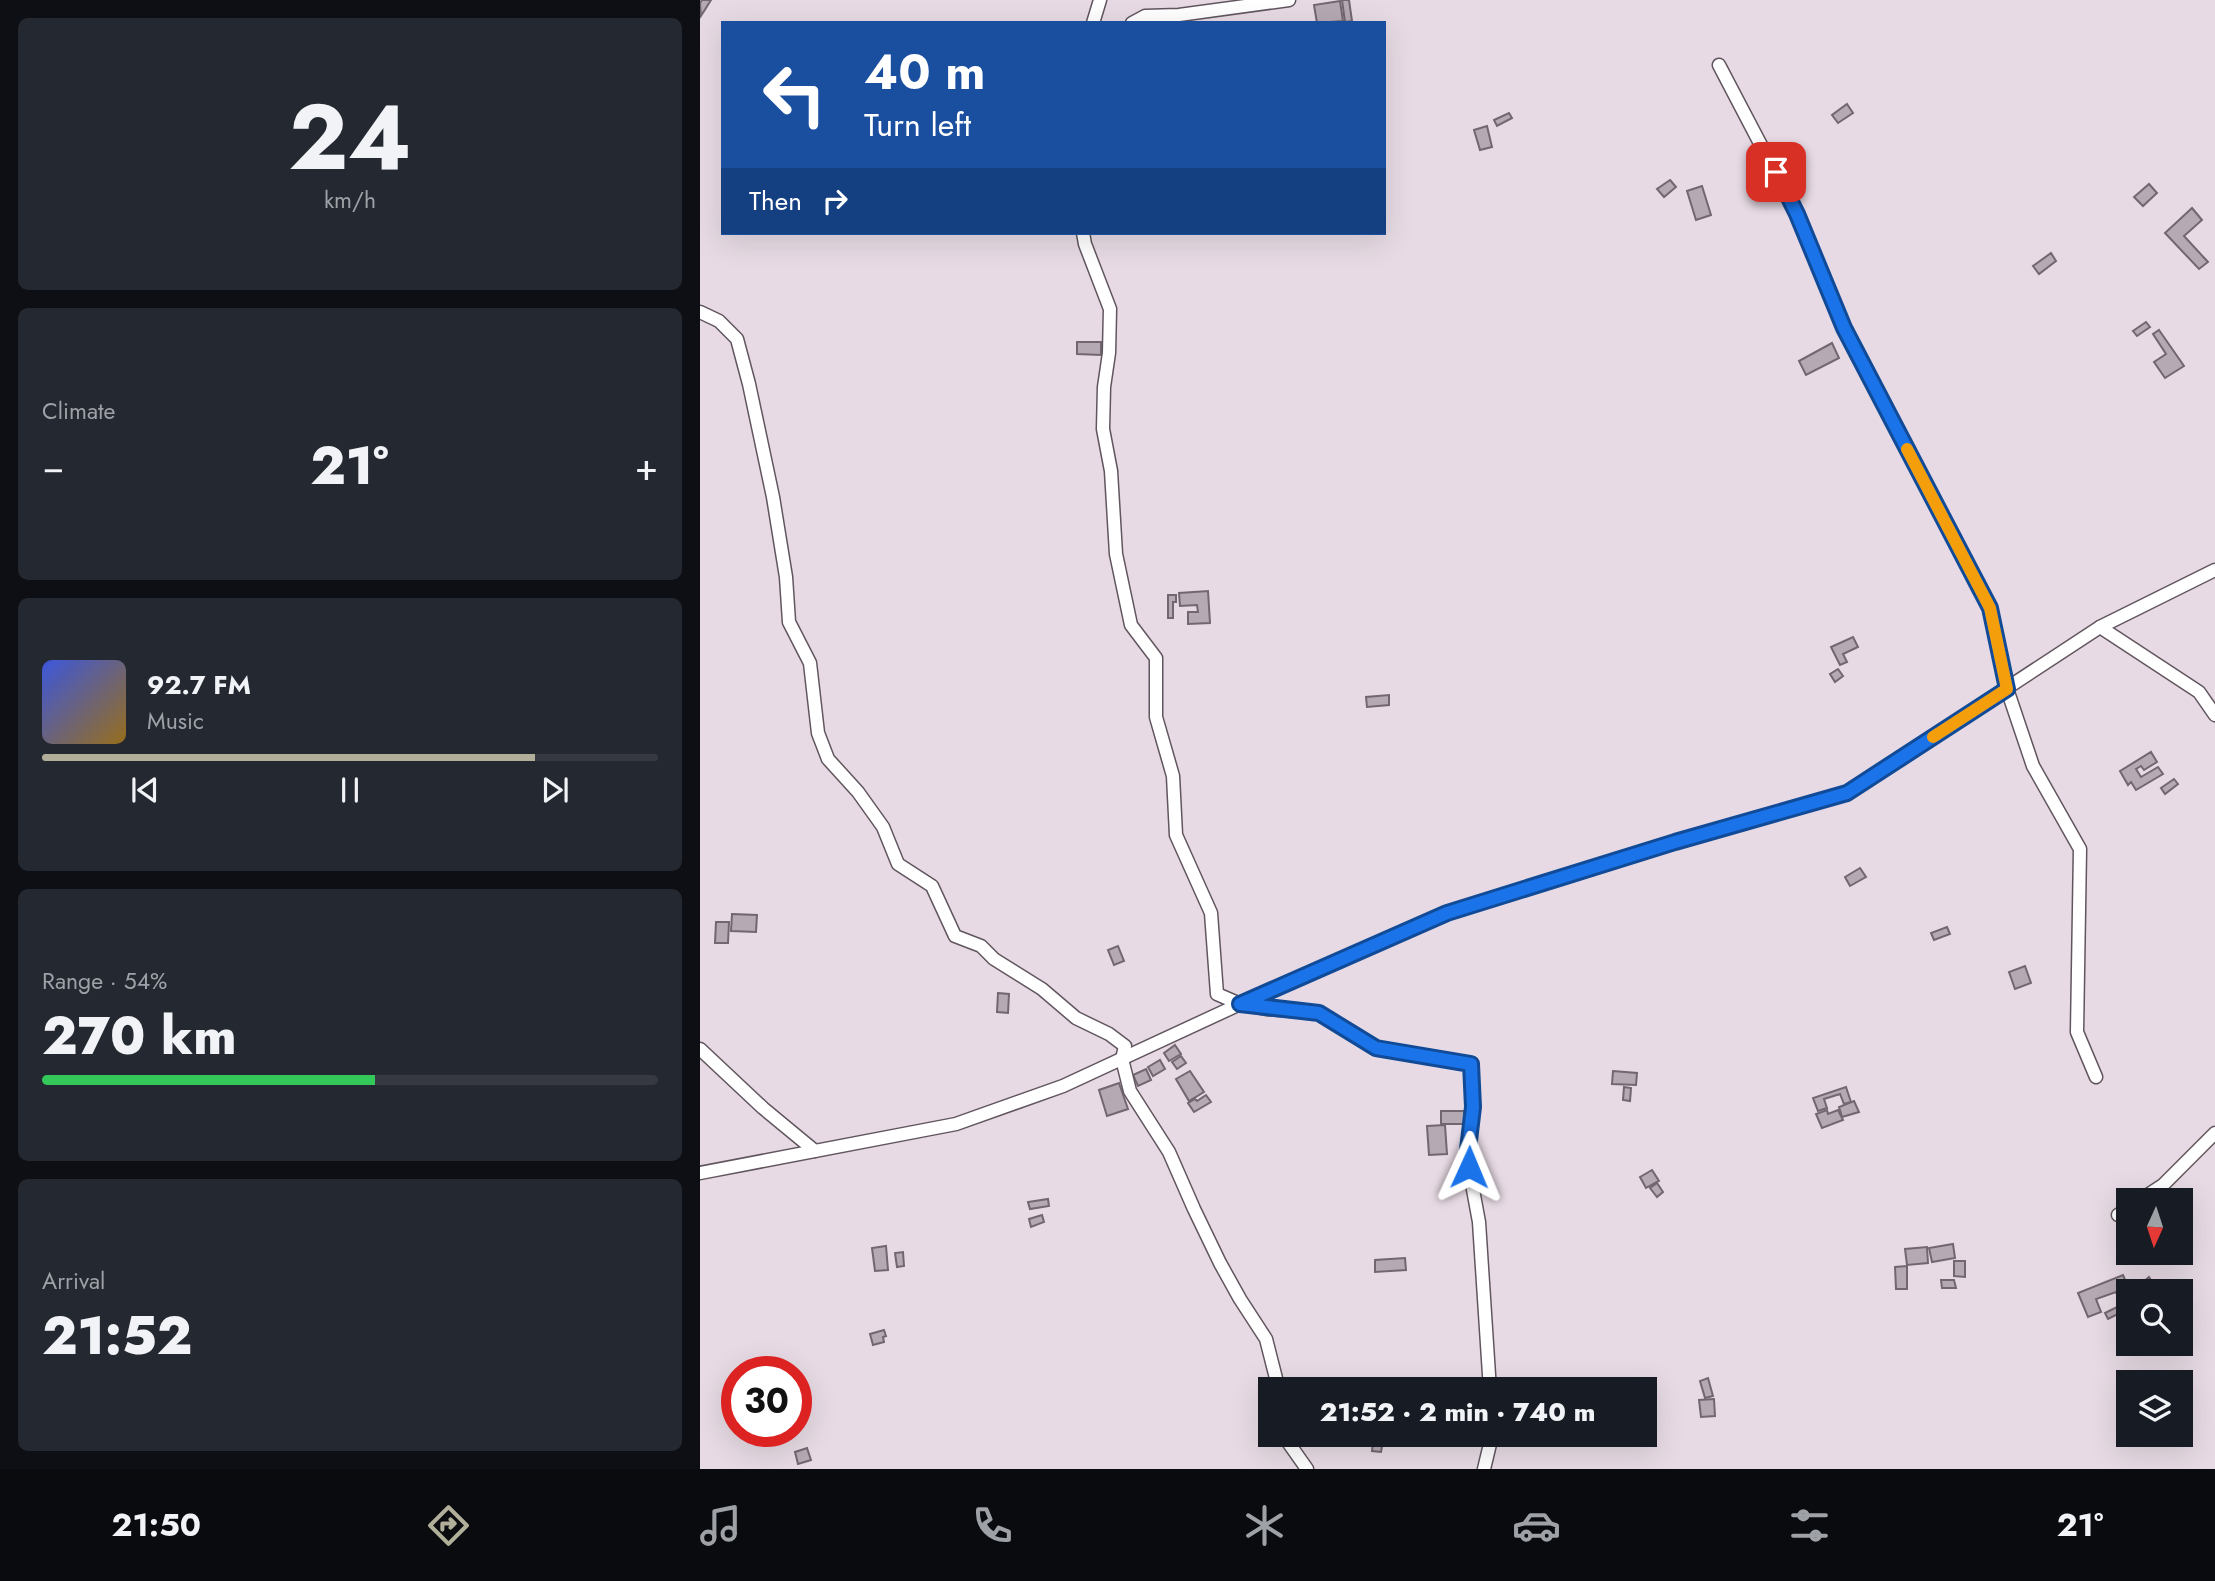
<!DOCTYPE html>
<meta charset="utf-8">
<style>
:root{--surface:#171b24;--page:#242831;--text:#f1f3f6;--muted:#9ea1a6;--line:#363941;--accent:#b1af99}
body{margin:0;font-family:Jost,sans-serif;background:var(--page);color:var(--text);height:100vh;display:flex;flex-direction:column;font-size:26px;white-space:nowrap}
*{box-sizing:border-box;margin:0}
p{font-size:23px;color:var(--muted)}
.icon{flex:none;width:38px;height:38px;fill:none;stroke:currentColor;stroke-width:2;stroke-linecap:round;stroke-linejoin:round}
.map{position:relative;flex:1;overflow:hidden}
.drawer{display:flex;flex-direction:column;gap:18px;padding:18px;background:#0d0f14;width:700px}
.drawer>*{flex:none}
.hud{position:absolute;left:21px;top:21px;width:665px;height:214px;border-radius:0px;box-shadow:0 7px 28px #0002;background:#1a4fa0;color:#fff;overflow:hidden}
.needle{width:46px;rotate:183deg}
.tools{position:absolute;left:1416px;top:1188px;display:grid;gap:14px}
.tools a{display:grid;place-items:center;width:77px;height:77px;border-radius:0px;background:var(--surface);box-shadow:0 7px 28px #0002;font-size:35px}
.speed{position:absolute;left:21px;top:1356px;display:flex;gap:14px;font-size:35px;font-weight:700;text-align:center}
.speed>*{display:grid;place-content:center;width:91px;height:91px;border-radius:50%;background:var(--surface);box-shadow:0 7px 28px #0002;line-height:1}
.speed .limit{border:10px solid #d22;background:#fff;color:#111}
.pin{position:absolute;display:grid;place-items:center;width:60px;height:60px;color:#fff;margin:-30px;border-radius:14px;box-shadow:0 4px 10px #0006}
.me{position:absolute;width:77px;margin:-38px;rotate:1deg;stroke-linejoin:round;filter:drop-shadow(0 0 5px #0008)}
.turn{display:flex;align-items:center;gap:24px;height:147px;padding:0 28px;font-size:32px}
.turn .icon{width:91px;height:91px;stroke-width:2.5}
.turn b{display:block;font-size:49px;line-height:60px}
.then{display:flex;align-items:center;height:66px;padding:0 28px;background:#0003;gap:14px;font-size:26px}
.big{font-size:52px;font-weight:800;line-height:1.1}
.drawer .card{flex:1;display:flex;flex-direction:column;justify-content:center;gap:10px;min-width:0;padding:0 24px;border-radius:10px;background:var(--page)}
.drawer .dial{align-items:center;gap:0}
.dial b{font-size:91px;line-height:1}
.song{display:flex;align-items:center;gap:21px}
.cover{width:84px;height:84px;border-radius:10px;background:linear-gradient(135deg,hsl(230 70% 55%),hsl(40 70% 35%))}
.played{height:7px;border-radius:4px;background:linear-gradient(90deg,var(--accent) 80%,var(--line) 80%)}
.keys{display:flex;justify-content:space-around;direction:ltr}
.heat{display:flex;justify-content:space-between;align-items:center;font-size:38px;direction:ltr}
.charge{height:10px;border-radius:5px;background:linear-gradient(90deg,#34c759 54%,var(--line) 0)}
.trip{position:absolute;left:558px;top:1377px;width:399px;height:70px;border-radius:0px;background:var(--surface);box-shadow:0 7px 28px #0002;font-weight:800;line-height:70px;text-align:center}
.tab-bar{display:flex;height:112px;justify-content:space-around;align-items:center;background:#090b0e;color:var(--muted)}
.tab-bar .icon{width:49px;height:49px}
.tab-bar .on{color:var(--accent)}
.tab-bar b{font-size:32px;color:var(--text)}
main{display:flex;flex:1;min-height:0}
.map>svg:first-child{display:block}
</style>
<main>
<section class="drawer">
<div class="card dial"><b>24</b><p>km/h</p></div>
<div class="card"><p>Climate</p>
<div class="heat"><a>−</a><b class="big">21°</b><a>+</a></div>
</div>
<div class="card">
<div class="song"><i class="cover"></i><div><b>92.7 FM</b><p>Music</p></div></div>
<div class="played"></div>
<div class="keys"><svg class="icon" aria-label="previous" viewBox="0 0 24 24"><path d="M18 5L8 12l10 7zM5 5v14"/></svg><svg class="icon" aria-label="pause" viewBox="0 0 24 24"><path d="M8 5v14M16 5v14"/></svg><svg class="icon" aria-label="next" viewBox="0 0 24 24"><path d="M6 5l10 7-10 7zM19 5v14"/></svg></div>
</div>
<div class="card"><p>Range · 54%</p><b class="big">270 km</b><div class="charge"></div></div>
<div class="card"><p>Arrival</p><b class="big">21:52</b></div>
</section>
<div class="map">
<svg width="1515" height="1469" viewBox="0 0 1515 1469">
<rect width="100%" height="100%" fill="#e7dae4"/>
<g fill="#b5a9b3" stroke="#726770" stroke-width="2">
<path d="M 2,0 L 11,0 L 1,16 L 0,3 Z"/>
<path d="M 642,0 L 649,0 L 652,21 L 645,22 Z"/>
<path d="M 640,1 L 643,21 L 617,23 L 614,5 Z"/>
<path d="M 1147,104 L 1153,113 L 1138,123 L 1132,115 Z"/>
<path d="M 809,113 L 812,118 L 797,126 L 794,120 Z"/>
<path d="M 787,126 L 792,147 L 780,150 L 774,130 Z"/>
<path d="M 970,180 L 976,187 L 964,197 L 957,189 Z"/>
<path d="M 1449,184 L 1457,193 L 1443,206 L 1434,197 Z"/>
<path d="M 1002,186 L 1011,215 L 996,220 L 987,191 Z"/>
<path d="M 1492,208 L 1502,220 L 1484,236 L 1508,262 L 1499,269 L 1465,233 Z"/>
<path d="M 1351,253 L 1356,261 L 1339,274 L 1333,266 Z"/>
<path d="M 1446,322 L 1450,327 L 1437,336 L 1433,331 Z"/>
<path d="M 1459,330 L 1484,366 L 1465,378 L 1454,362 L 1466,354 L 1453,334 Z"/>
<path d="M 377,342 L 401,342 L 401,355 L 377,354 Z"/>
<path d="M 1132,343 L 1139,358 L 1106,375 L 1099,361 Z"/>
<path d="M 508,591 L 510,623 L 488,624 L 488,612 L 498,612 L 497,605 L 480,606 L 479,593 Z"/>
<path d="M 468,595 L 476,595 L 476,602 L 473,602 L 473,618 L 468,618 Z"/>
<path d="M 1153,637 L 1158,647 L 1143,654 L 1147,662 L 1140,665 L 1131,647 Z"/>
<path d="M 1138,669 L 1143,676 L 1135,682 L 1130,674 Z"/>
<path d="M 689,695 L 689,705 L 667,707 L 666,697 Z"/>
<path d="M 1451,752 L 1457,762 L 1444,770 L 1441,766 L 1436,769 L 1441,777 L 1458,767 L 1463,774 L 1436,790 L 1431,782 L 1428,785 L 1420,771 Z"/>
<path d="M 1474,779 L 1478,784 L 1465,794 L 1461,788 Z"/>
<path d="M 1160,868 L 1166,877 L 1150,886 L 1145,877 Z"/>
<path d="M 32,914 L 57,915 L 56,932 L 31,931 Z"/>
<path d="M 16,922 L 29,922 L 28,943 L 15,943 Z"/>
<path d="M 1247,927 L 1250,934 L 1234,940 L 1231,933 Z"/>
<path d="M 418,946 L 424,961 L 414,965 L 408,950 Z"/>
<path d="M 1325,966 L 1331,983 L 1315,989 L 1309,972 Z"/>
<path d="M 298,993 L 309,994 L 308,1013 L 297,1012 Z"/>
<path d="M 475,1045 L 481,1054 L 469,1061 L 464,1053 Z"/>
<path d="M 481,1056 L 486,1063 L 477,1069 L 472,1062 Z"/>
<path d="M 460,1060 L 465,1069 L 453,1076 L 448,1067 Z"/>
<path d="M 446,1069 L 451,1080 L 438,1086 L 433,1075 Z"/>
<path d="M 490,1071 L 504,1092 L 489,1101 L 476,1079 Z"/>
<path d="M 913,1071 L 937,1073 L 936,1085 L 912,1084 Z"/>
<path d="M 419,1083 L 428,1109 L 407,1116 L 399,1090 Z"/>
<path d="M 924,1087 L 931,1088 L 930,1101 L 923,1100 Z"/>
<path d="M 1146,1087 L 1151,1102 L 1144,1104 L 1140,1094 L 1124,1099 L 1127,1108 L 1118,1111 L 1113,1098 Z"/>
<path d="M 506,1095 L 511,1102 L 494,1112 L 488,1103 L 495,1099 L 497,1101 Z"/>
<path d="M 1154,1101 L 1159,1112 L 1142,1117 L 1139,1107 Z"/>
<path d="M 1127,1110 L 1128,1114 L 1138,1110 L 1143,1120 L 1122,1128 L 1116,1114 Z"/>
<rect x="741" y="1111" width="23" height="13"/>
<path d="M 745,1125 L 747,1154 L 729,1155 L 727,1126 Z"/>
<path d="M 952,1170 L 959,1181 L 946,1188 L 940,1177 Z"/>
<path d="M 957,1183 L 963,1192 L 957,1197 L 950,1188 Z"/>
<path d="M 348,1199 L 349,1206 L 330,1209 L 328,1202 Z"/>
<path d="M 342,1215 L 344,1222 L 331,1227 L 329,1219 Z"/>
<path d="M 1253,1244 L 1255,1258 L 1232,1262 L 1229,1248 Z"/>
<path d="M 186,1246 L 188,1270 L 175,1271 L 172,1248 Z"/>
<path d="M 1227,1247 L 1228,1263 L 1207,1265 L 1205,1249 Z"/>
<path d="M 203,1252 L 204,1266 L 197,1267 L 195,1253 Z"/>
<path d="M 705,1258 L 706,1270 L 675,1272 L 675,1260 Z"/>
<path d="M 1254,1261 L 1265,1261 L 1265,1277 L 1254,1276 Z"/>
<path d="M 1207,1266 L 1207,1289 L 1196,1289 L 1195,1267 Z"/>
<path d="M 1423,1275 L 1430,1292 L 1428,1307 L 1423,1309 L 1416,1292 L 1396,1299 L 1401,1312 L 1388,1317 L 1378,1293 Z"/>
<path d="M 1449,1277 L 1458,1292 L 1448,1292 L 1443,1282 Z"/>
<path d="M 1241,1280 L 1254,1280 L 1256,1288 L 1242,1288 Z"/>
<path d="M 1419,1306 L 1422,1312 L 1408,1319 L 1405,1313 Z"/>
<path d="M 184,1330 L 186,1336 L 183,1337 L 184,1342 L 173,1345 L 170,1334 Z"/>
<path d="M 1008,1378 L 1013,1396 L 1005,1398 L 1000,1381 Z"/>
<path d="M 1014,1399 L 1015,1416 L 1001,1417 L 999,1400 Z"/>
<path d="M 657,1435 L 684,1435 L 681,1452 L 672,1451 L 673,1442 L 657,1439 Z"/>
<path d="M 107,1448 L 111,1460 L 98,1464 L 95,1452 Z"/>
</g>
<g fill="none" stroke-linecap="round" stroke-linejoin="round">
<defs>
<g id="street">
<path d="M 393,23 L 400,0"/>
<path d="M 432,23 L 445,16 L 479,15 L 589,0"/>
<path d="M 1019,65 L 1097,214 L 1144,328 L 1290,608 L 1307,689 L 1333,766 L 1380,849 L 1377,1032 L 1396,1077"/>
<path d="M 383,233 L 385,244 L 410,309 L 409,353 L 404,387 L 403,429 L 411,471 L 416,554 L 431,625 L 456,658 L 456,717 L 473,776 L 476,835 L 511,913 L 517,994 L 540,1004 L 566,1009 L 619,1013 L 676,1048 L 771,1064 L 773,1107 L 768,1149 L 769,1168 L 779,1222 L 790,1390"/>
<path d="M 0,312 L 19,321 L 37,339 L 49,384 L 73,497 L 86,577 L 89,622 L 110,663 L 118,733 L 128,759 L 158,792 L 183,827 L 198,864 L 232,886 L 255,936 L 281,946 L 294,959 L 342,989 L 376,1018 L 409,1034 L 425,1046 L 422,1059 L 430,1091 L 469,1152 L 494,1209 L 520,1263 L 540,1299 L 566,1339 L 579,1390"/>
<path d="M 1400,627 L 1499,692 L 1515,715"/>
<path d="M 0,1049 L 63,1108 L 115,1151"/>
<path d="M 0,1173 L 256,1124 L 363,1086 L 540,1004 L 747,913 L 975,842 L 1147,793 L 1400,627 L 1515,570"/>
<path d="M 1440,1200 L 1463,1185 L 1515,1133"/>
<path d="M 1418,1215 L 1428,1209"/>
<path d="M 583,1435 L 607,1469"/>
<path d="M 784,1469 L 790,1444 L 790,1435"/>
</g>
</defs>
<use href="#street" stroke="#61565f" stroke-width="15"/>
<use href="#street" stroke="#fff" stroke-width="12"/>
</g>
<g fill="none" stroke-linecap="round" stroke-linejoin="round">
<defs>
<path id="route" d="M 769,1167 L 768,1149 L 773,1107 L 771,1064 L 676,1048 L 619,1013 L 540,1004 L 747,913 L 975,842 L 1147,793 L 1307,689 L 1290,608 L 1144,328 L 1097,214 L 1076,172"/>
</defs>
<use href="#route" stroke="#114b97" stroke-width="18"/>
<use href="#route" stroke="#1a73e8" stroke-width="12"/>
<path stroke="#f59e0b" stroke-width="12" d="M 1207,449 L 1290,608 L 1307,689 L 1233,737"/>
</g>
</svg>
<div class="tools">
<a><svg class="needle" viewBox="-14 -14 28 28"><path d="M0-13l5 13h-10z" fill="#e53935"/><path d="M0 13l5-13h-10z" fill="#9ea1a6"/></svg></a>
<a><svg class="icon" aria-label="search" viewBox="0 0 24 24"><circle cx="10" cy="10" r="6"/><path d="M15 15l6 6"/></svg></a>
<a><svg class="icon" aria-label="layers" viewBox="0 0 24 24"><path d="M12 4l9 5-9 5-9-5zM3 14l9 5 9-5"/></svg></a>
</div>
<div class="speed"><div class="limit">30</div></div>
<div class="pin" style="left:1076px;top:172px;background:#d93025"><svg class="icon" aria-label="arrive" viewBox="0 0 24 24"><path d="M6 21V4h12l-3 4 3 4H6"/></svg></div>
<svg class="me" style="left:769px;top:1167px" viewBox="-20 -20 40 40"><path d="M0-17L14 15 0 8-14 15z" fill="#1a73e8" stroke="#fff" stroke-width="4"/></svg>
<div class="trip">21:52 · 2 min · 740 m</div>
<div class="hud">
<div class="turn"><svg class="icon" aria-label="left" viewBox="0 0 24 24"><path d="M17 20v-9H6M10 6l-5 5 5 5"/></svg><div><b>40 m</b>Turn left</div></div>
<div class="then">Then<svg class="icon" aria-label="right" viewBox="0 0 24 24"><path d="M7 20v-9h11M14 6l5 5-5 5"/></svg></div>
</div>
</div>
</main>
<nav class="tab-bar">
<b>21:50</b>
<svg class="icon on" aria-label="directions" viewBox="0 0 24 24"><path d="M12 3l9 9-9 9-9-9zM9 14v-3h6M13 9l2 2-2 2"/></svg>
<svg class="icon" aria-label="music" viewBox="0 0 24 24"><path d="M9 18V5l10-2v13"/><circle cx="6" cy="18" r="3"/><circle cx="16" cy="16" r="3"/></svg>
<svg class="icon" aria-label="phone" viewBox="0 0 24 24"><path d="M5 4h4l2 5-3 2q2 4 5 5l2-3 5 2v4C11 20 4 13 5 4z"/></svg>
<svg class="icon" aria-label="climate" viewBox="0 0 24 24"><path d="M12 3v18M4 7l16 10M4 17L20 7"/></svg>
<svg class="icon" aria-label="car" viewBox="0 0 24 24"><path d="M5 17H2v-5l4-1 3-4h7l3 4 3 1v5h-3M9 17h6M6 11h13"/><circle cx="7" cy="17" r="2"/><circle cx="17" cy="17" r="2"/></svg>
<svg class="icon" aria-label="filters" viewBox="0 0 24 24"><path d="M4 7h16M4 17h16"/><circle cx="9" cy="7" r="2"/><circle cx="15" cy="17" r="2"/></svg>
<b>21°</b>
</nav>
